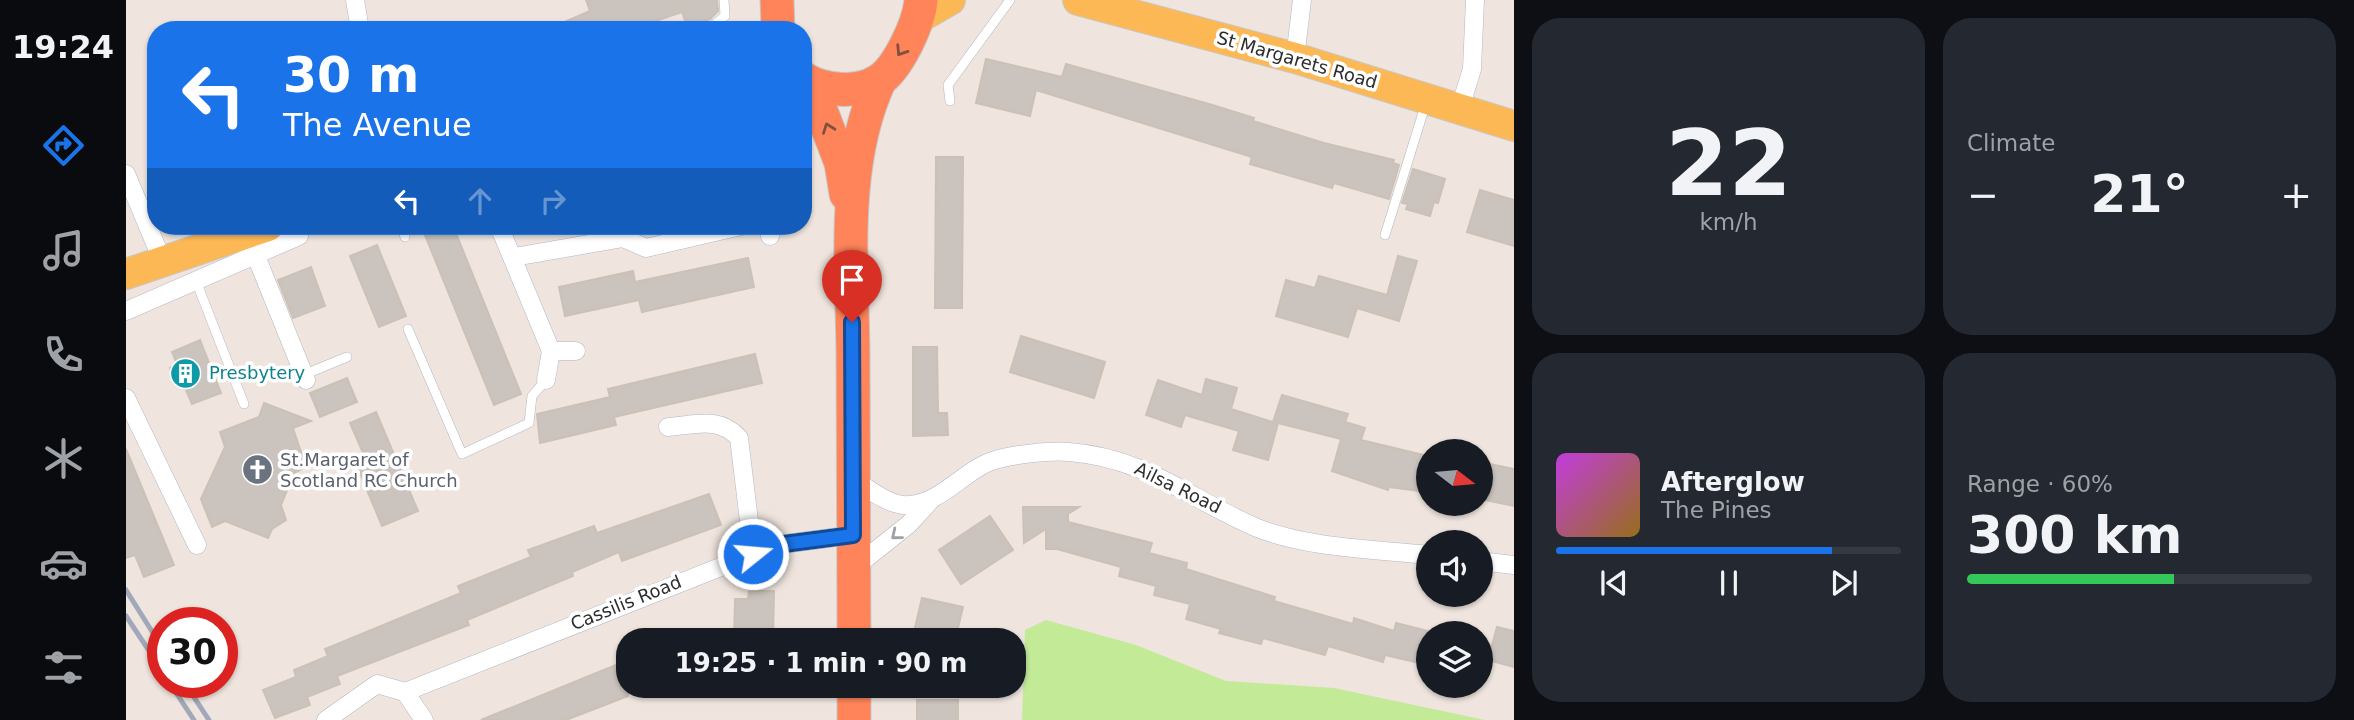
<!DOCTYPE html>
<meta charset="utf-8">
<style>
:root{--surface:#171b24;--page:#242831;--text:#f1f3f6;--muted:#9ea1a6;--line:#363941;--accent:#1a73e8}
body{margin:0;font-family:"DejaVu Sans",sans-serif;background:var(--page);color:var(--text);height:100vh;display:flex;flex-direction:column;font-size:26px;white-space:nowrap}
*{box-sizing:border-box;margin:0}
p{font-size:23px;color:var(--muted)}
.icon{flex:none;width:38px;height:38px;fill:none;stroke:currentColor;stroke-width:2;stroke-linecap:round;stroke-linejoin:round}
.map{position:relative;flex:1;overflow:hidden}
.sheet{display:flex;flex-direction:column;gap:18px;padding:18px;background:#0d0f14;width:840px}
.sheet>*{flex:none}
.top-card{position:absolute;left:21px;top:21px;width:665px;height:214px;border-radius:28px;box-shadow:0 2px 5px #0004;background:#1a73e8;color:#fff;overflow:hidden}
.needle{width:46px;rotate:106deg}
.buttons{position:absolute;left:1290px;top:439px;display:grid;gap:14px}
.buttons a{display:grid;place-items:center;width:77px;height:77px;border-radius:50%;background:var(--surface);box-shadow:0 2px 5px #0004;font-size:35px}
.speed{position:absolute;left:21px;top:607px;display:flex;gap:14px;font-size:35px;font-weight:700;text-align:center}
.speed>*{display:grid;place-content:center;width:91px;height:91px;border-radius:50%;background:var(--surface);box-shadow:0 2px 5px #0004;line-height:1}
.speed .limit{border:10px solid #d22;background:#fff;color:#111}
.pin{position:absolute;display:grid;place-items:center;width:60px;height:60px;color:#fff;margin:-72px -30px;border-radius:50% 50% 50% 0;rotate:-45deg;box-shadow:0 0 7px #0007}
.pin .icon{rotate:45deg}
.me{position:absolute;width:77px;margin:-38px;rotate:73deg;stroke-linejoin:round;filter:drop-shadow(0 0 5px #0008)}
.turn{display:flex;align-items:center;gap:24px;height:147px;padding:0 21px;font-size:32px}
.turn .icon{width:91px;height:91px;stroke-width:2.5}
.turn b{display:block;font-size:49px;line-height:60px}
.lanes{display:flex;align-items:center;height:66px;padding:0 21px;background:#0003;justify-content:center;gap:35px;direction:ltr}
.lanes .off{opacity:.35}
.big{font-size:52px;font-weight:600;line-height:1.1}
.sheet .card{flex:1;display:flex;flex-direction:column;justify-content:center;gap:10px;min-width:0;padding:0 24px;border-radius:28px;background:var(--page)}
.sheet .dial{align-items:center;gap:0}
.dial b{font-size:91px;line-height:1}
.song{display:flex;align-items:center;gap:21px}
.cover{width:84px;height:84px;border-radius:10px;background:linear-gradient(135deg,hsl(290 70% 55%),hsl(40 70% 35%))}
.played{height:7px;border-radius:4px;background:linear-gradient(90deg,var(--accent) 80%,var(--line) 80%)}
.keys{display:flex;justify-content:space-around;direction:ltr}
.heat{display:flex;justify-content:space-between;align-items:center;font-size:38px;direction:ltr}
.charge{height:10px;border-radius:5px;background:linear-gradient(90deg,#34c759 60%,var(--line) 0)}
.sheet .tiles{flex:1;display:grid;gap:18px;grid-template-columns:repeat(2,1fr)}
.trip{position:absolute;left:490px;top:628px;width:410px;height:70px;border-radius:28px;background:var(--surface);box-shadow:0 2px 5px #0004;font-weight:600;line-height:70px;text-align:center}
main{display:flex;flex:1;min-height:0}
.menu{display:flex;flex-direction:column;width:126px;justify-content:space-around;align-items:center;background:#090b0e;color:var(--muted)}
.menu .icon{width:49px;height:49px}
.menu .selected{color:var(--accent)}
.menu b{font-size:32px;color:var(--text)}
.map>svg:first-child{display:block}
</style>
<main>
<nav class="menu">
<b>19:24</b>
<svg class="icon selected" aria-label="directions" viewBox="0 0 24 24"><path d="M12 3l9 9-9 9-9-9zM9 14v-3h6M13 9l2 2-2 2"/></svg>
<svg class="icon" aria-label="music" viewBox="0 0 24 24"><path d="M9 18V5l10-2v13"/><circle cx="6" cy="18" r="3"/><circle cx="16" cy="16" r="3"/></svg>
<svg class="icon" aria-label="phone" viewBox="0 0 24 24"><path d="M5 4h4l2 5-3 2q2 4 5 5l2-3 5 2v4C11 20 4 13 5 4z"/></svg>
<svg class="icon" aria-label="climate" viewBox="0 0 24 24"><path d="M12 3v18M4 7l16 10M4 17L20 7"/></svg>
<svg class="icon" aria-label="car" viewBox="0 0 24 24"><path d="M5 17H2v-5l4-1 3-4h7l3 4 3 1v5h-3M9 17h6M6 11h13"/><circle cx="7" cy="17" r="2"/><circle cx="17" cy="17" r="2"/></svg>
<svg class="icon" aria-label="filters" viewBox="0 0 24 24"><path d="M4 7h16M4 17h16"/><circle cx="9" cy="7" r="2"/><circle cx="15" cy="17" r="2"/></svg>
</nav>
<div class="map">
<svg width="1388" height="720" viewBox="0 0 1388 720">
<rect width="100%" height="100%" fill="#efe5de"/>
<path fill="#c2ea97" d="M 920,620 L 1010,645 L 1100,681 L 1208,688 L 1359,720 L 896,720 L 899,630 Z"/>
<g fill="#cbc3bd" stroke="#cbc1b7" stroke-width="2">
<path d="M 460,0 L 591,0 L 592,11 L 584,19 L 561,26 L 556,12 L 503,30 L 420,30 L 464,11 Z"/>
<path d="M 860,59 L 936,77 L 940,64 L 1083,104 L 1128,118 L 1127,121 L 1198,143 L 1268,160 L 1267,163 L 1273,165 L 1263,199 L 1208,183 L 1206,188 L 1124,164 L 1126,157 L 910,90 L 904,116 L 850,103 Z"/>
<path d="M 810,157 L 837,157 L 836,308 L 809,308 Z"/>
<path d="M 1287,169 L 1319,179 L 1312,203 L 1308,202 L 1304,216 L 1280,209 L 1282,204 L 1276,203 Z"/>
<path d="M 1354,190 L 1388,200 L 1388,246 L 1341,232 Z"/>
<path d="M 307,226 L 327,226 L 395,394 L 368,405 L 297,230 Z"/>
<path d="M 251,245 L 280,316 L 253,327 L 224,256 Z"/>
<path d="M 1272,256 L 1291,261 L 1273,321 L 1231,308 L 1222,337 L 1150,316 L 1160,280 L 1189,288 L 1193,276 L 1261,295 Z"/>
<path d="M 622,258 L 628,287 L 516,312 L 513,300 L 439,316 L 433,287 L 507,271 L 509,282 Z"/>
<path d="M 185,267 L 199,306 L 167,318 L 152,280 Z"/>
<path d="M 895,336 L 979,362 L 968,398 L 884,372 Z"/>
<path d="M 74,340 L 95,393 L 66,404 L 57,383 L 51,385 L 44,368 L 51,364 L 46,352 Z"/>
<path d="M 787,347 L 811,347 L 812,413 L 821,413 L 822,435 L 787,436 Z"/>
<path d="M 629,354 L 636,383 L 488,417 L 490,425 L 414,443 L 411,414 L 484,397 L 482,389 Z"/>
<path d="M 221,378 L 231,402 L 194,417 L 184,393 Z"/>
<path d="M 1080,379 L 1111,388 L 1105,409 L 1147,422 L 1156,395 L 1222,414 L 1219,422 L 1239,428 L 1235,440 L 1302,456 L 1302,492 L 1263,487 L 1262,490 L 1206,471 L 1215,439 L 1152,423 L 1142,460 L 1107,450 L 1113,431 L 1059,415 L 1055,427 L 1020,415 L 1032,380 L 1076,395 Z"/>
<path d="M 138,403 L 185,421 L 167,428 L 180,467 L 168,473 L 155,505 L 160,520 L 146,529 L 142,538 L 99,521 L 86,527 L 75,499 L 99,447 L 94,432 L 133,417 Z"/>
<path d="M 250,412 L 292,511 L 256,526 L 231,466 L 241,462 L 224,423 Z"/>
<path d="M 0,449 L 48,565 L 18,577 L 9,555 L 0,558 Z"/>
<path d="M 1359,463 L 1388,469 L 1388,506 L 1354,499 Z"/>
<path d="M 583,494 L 595,525 L 496,561 L 493,552 L 446,572 L 447,576 L 341,620 L 343,625 L 211,676 L 214,684 L 181,697 L 184,705 L 149,718 L 137,690 L 170,677 L 168,670 L 202,656 L 199,649 L 335,593 L 332,586 L 405,557 L 402,550 L 468,526 L 471,533 Z"/>
<path d="M 897,507 L 953,507 L 942,514 L 942,522 L 1026,543 L 1023,553 L 1061,563 L 1060,569 L 1149,597 L 1148,601 L 1227,624 L 1228,618 L 1268,631 L 1270,623 L 1302,631 L 1302,665 L 1259,655 L 1257,662 L 1202,646 L 1199,655 L 1137,638 L 1135,644 L 1093,633 L 1095,629 L 1060,619 L 1064,604 L 1028,595 L 1030,586 L 993,576 L 995,567 L 931,549 L 920,549 L 920,529 L 898,543 Z"/>
<path d="M 864,516 L 887,550 L 835,584 L 813,550 Z"/>
<path d="M 623,591 L 648,591 L 647,640 L 608,640 L 609,599 L 622,599 Z"/>
<path d="M 796,598 L 837,607 L 829,640 L 786,640 Z"/>
<path d="M 1371,627 L 1388,631 L 1388,667 L 1362,660 Z"/>
<path d="M 502,660 L 502,696 L 440,720 L 355,720 Z"/>
<rect x="791" y="700" width="41" height="20"/>
</g>
<g fill="none" stroke-linecap="round" stroke-linejoin="round">
<defs>
<g id="lane">
<path d="M 582,30 L 599,16 L 598,0"/>
<path d="M 824,101 L 822,85 L 884,0"/>
<path d="M 275,226 L 279,237"/>
<path d="M 1259,235 L 1300,103"/>
<path d="M 70,281 L 118,404"/>
<path d="M 282,329 L 336,454 L 403,423 L 406,396 L 420,380"/>
<path d="M 177,375 L 221,357"/>
</g>
<g id="street">
<path d="M 229,0 L 234,30"/>
<path d="M 1169,58 L 1176,0"/>
<path d="M 1334,108 L 1346,69 L 1349,0"/>
<path d="M 0,174 L 36,260"/>
<path d="M 373,226 L 425,351 L 450,351"/>
<path d="M 643,226 L 644,236"/>
<path d="M 130,256 L 180,380"/>
<path d="M 388,257 L 497,238 L 520,248 L 615,226"/>
<path d="M 0,311 L 173,236 L 170,226"/>
<path d="M 420,380 L 425,351"/>
<path d="M 0,398 L 71,545"/>
<path d="M 542,427 C 569,425 593,416 613,438 L 627,554"/>
<path d="M 727,479 C 743,489 764,507 784,505 C 817,502 839,469 869,460 C 885,455 925,450 943,452 C 1020,458 1062,498 1129,527 C 1179,548 1248,549 1302,555"/>
<path d="M 1354,561 L 1388,565"/>
<path d="M 728,568 L 783,524 L 806,499"/>
<path d="M 279,692 L 650,545 L 727,535"/>
<path d="M 279,692 L 298,720"/>
<path d="M 200,720 L 251,684 L 279,692"/>
</g>
<g id="primary">
<path d="M 952,0 L 1169,58 L 1388,126"/>
<path d="M 791,19 L 824,0"/>
<path d="M 0,274 L 142,226"/>
</g>
<g id="highway">
<path d="M 651,0 L 652,30"/>
<path d="M 677,78 C 697,91 731,94 752,81 C 772,69 793,23 795,0"/>
<path d="M 684,82 L 715,163 L 720,194"/>
<path d="M 728,640 C 728,545 727,449 727,353 C 726,263 715,164 754,80"/>
<path d="M 728,686 L 728,720"/>
</g>
</defs>
<use href="#lane" stroke="#b2b7c2" stroke-width="10"/>
<use href="#street" stroke="#b2b7c2" stroke-width="19"/>
<use href="#primary" stroke="#c8c8c8" stroke-width="32"/>
<use href="#highway" stroke="#c8c8c8" stroke-width="35"/>
<use href="#lane" stroke="#fff" stroke-width="9"/>
<use href="#street" stroke="#fff" stroke-width="18"/>
<use href="#primary" stroke="#fdb856" stroke-width="30"/>
<use href="#highway" stroke="#ff845a" stroke-width="33"/>
<g stroke="#a0a8b9" stroke-width="5">
<path d="M 0,590 L 37,649"/>
<path d="M 0,616 L 37,672"/>
<path d="M 43,682 L 68,720"/>
<path d="M 58,682 L 83,720"/>
</g>
</g>
<defs><path id="oneway-chevron" d="M-2-3.5L2.5 0L-2 3.5" fill="none" stroke-width="1.6" stroke-linecap="round" stroke-linejoin="round" transform="scale(1.75)"/></defs>
<g stroke="#81503f">
<use href="#oneway-chevron" transform="translate(775 51) rotate(123)"/>
<use href="#oneway-chevron" transform="translate(702 128) rotate(-110)"/>
</g>
<use stroke="#a0a0a0" href="#oneway-chevron" transform="translate(770 535) rotate(141)"/>
<g fill="none" stroke-linecap="round" stroke-linejoin="round">
<defs>
<path id="route" d="M 627,554 L 650,545 L 727,535 L 726,322"/>
</defs>
<use href="#route" stroke="#114b97" stroke-width="18"/>
<use href="#route" stroke="#1a73e8" stroke-width="12"/>
</g>
<defs>
<symbol id="building-disc" viewBox="-11 -11 22 22"><circle r="9.5" fill="#0f9aa8" stroke="#fff"/><path d="M-4-6H4V6H1V3H-1V6H-4ZM-2.5-4.3h1.7v1.8h-1.7ZM.8-4.3h1.7v1.8H.8ZM-2.5-1h1.7V.8h-1.7ZM.8-1h1.7V.8H.8Z" fill="#fff"/></symbol>
<symbol id="church-disc" viewBox="-11 -11 22 22"><circle r="9.5" fill="#6b7280" stroke="#fff"/><path d="M-1.2-6h2.4v3.5h3.3v2.4h-3.3V6h-2.4V-.1h-3.3v-2.4h3.3Z" fill="#fff"/></symbol>
</defs>
<g fill-rule="evenodd">
<use href="#building-disc" x="42" y="356" width="35" height="35"/>
<use href="#church-disc" x="114" y="452" width="35" height="35"/>
</g>
<g text-anchor="middle" stroke-width="7" stroke-linejoin="round" paint-order="stroke">
<g font-size="18" fill="#2d2d2d" stroke="#fff">
<text transform="translate(1171 60) rotate(16)" y="6">St Margarets Road</text>
<text transform="translate(1052 488) rotate(26)" y="6">Ailsa Road</text>
<text transform="translate(500 603) rotate(-22)" y="6">Cassilis Road</text>
</g>
<g font-size="18" fill="#0d838f" stroke="#fff" text-anchor="start">
<text x="83" y="379">Presbytery</text>
</g>
<g font-size="18" fill="#5b616d" stroke="#fff" text-anchor="start">
<text x="154" y="466">St.Margaret of<tspan x="154" dy="21">Scotland RC Church</tspan></text>
</g>
</g>
</svg>
<div class="buttons">
<a><svg class="needle" viewBox="-14 -14 28 28"><path d="M0-13l5 13h-10z" fill="#e53935"/><path d="M0 13l5-13h-10z" fill="#9ea1a6"/></svg></a>
<a><svg class="icon" aria-label="sound" viewBox="0 0 24 24"><path d="M4 9h4l5-4v14l-5-4H4zM17 9q2 3 0 6"/></svg></a>
<a><svg class="icon" aria-label="layers" viewBox="0 0 24 24"><path d="M12 4l9 5-9 5-9-5zM3 14l9 5 9-5"/></svg></a>
</div>
<div class="speed"><div class="limit">30</div></div>
<div class="pin" style="left:726px;top:322px;background:#d93025"><svg class="icon" aria-label="arrive" viewBox="0 0 24 24"><path d="M6 21V4h12l-3 4 3 4H6"/></svg></div>
<svg class="me" style="left:627px;top:554px" viewBox="-20 -20 40 40"><circle r="17" fill="#1a73e8" stroke="#fff" stroke-width="3"/><path d="M0-11L8 9 0 5-8 9z" fill="#fff"/></svg>
<div class="trip">19:25 · 1 min · 90 m</div>
<div class="top-card">
<div class="turn"><svg class="icon" aria-label="left" viewBox="0 0 24 24"><path d="M17 20v-9H6M10 6l-5 5 5 5"/></svg><div><b>30 m</b>The Avenue</div></div>
<div class="lanes"><svg class="icon" aria-label="left" viewBox="0 0 24 24"><path d="M17 20v-9H6M10 6l-5 5 5 5"/></svg><svg class="icon off" aria-label="ahead" viewBox="0 0 24 24"><path d="M12 20V5M6 11l6-6 6 6"/></svg><svg class="icon off" aria-label="right" viewBox="0 0 24 24"><path d="M7 20v-9h11M14 6l5 5-5 5"/></svg></div>
</div>
</div>
<section class="sheet">
<div class="tiles">
<div class="card dial"><b>22</b><p>km/h</p></div>
<div class="card"><p>Climate</p>
<div class="heat"><a>−</a><b class="big">21°</b><a>+</a></div>
</div>
<div class="card">
<div class="song"><i class="cover"></i><div><b>Afterglow</b><p>The Pines</p></div></div>
<div class="played"></div>
<div class="keys"><svg class="icon" aria-label="previous" viewBox="0 0 24 24"><path d="M18 5L8 12l10 7zM5 5v14"/></svg><svg class="icon" aria-label="pause" viewBox="0 0 24 24"><path d="M8 5v14M16 5v14"/></svg><svg class="icon" aria-label="next" viewBox="0 0 24 24"><path d="M6 5l10 7-10 7zM19 5v14"/></svg></div>
</div>
<div class="card"><p>Range · 60%</p><b class="big">300 km</b><div class="charge"></div></div>
</div>
</section>
</main>
